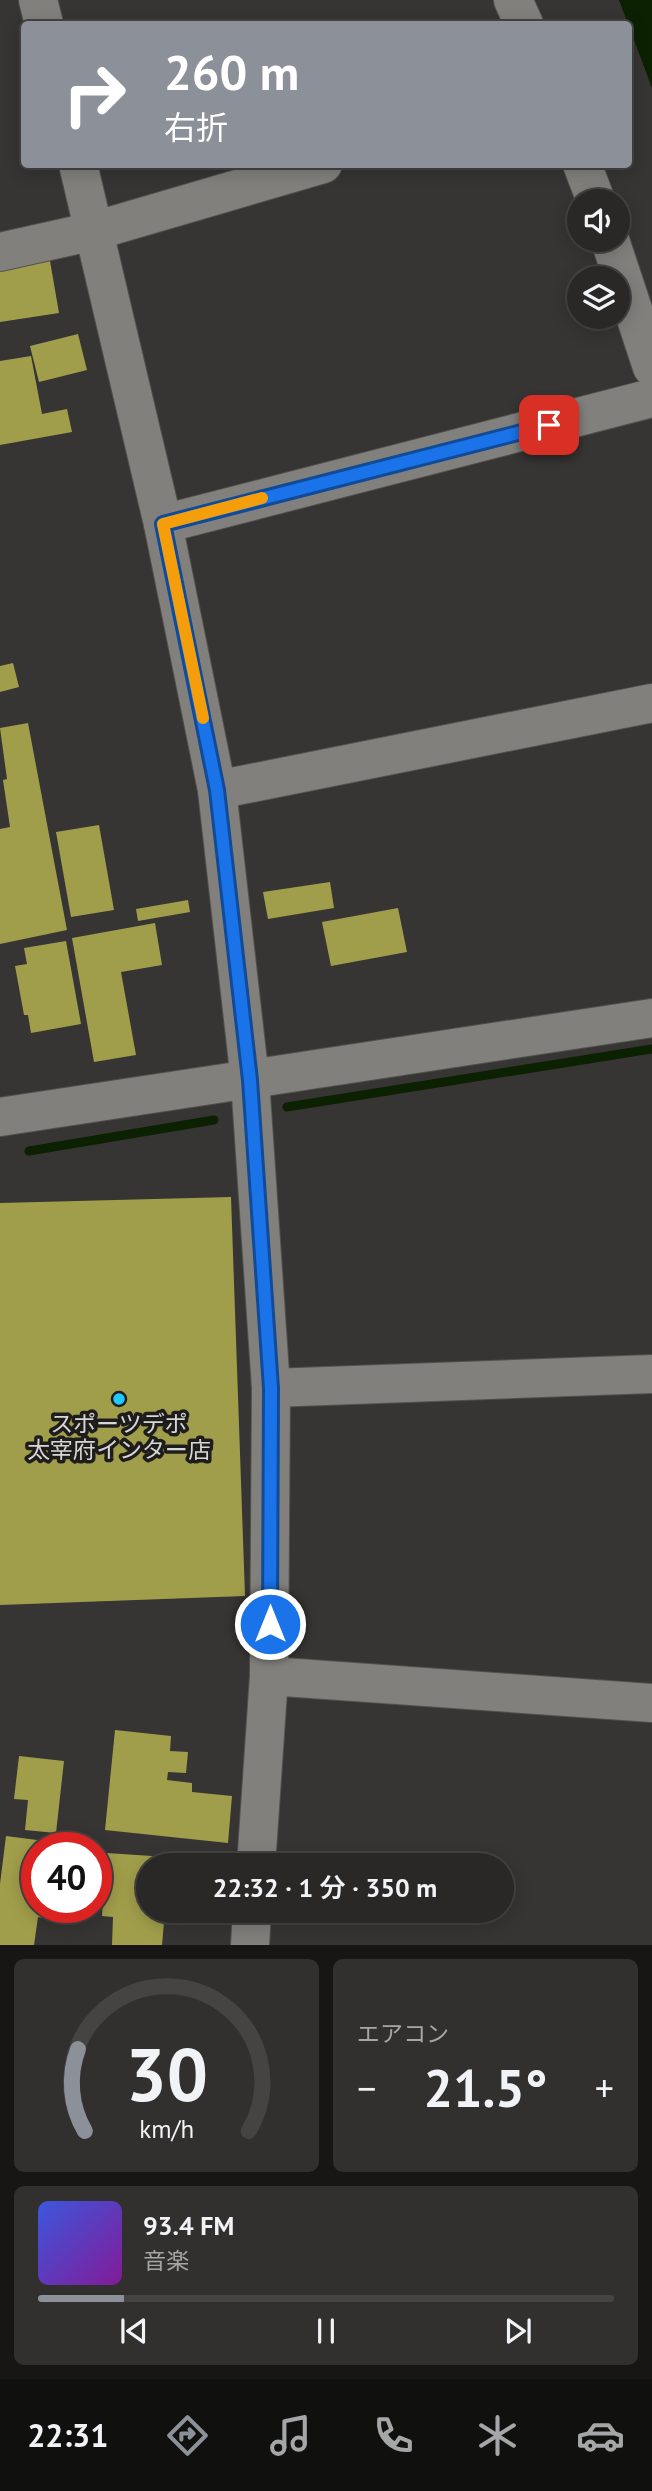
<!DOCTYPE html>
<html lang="ja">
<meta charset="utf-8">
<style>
:root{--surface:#292826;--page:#31302e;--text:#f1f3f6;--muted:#a5a6a7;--line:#454443;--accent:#8c9099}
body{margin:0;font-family:"PT Sans","Noto Sans JP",sans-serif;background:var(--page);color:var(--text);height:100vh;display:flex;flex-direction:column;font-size:26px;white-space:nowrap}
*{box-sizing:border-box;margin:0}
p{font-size:23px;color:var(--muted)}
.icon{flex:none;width:38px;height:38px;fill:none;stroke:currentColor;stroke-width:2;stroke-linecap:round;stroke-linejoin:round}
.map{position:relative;height:1945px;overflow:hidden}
.drawer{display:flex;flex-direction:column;gap:14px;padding:14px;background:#171615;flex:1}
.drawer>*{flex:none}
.top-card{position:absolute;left:21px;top:21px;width:611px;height:147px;border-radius:7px;box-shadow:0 4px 18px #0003,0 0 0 2px var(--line);background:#8c9099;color:#fff;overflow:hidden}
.buttons{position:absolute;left:567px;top:189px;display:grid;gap:14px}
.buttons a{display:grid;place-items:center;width:63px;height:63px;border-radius:50%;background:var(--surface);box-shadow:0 4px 18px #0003,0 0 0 2px var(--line);font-size:35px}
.speed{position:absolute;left:21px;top:1832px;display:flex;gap:14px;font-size:35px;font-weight:700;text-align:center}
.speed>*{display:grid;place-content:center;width:91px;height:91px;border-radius:50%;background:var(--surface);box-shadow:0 4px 18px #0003,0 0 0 2px var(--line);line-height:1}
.speed .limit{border:10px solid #d22;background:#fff;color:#111}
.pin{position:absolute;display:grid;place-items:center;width:60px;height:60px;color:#fff;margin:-30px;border-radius:14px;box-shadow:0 4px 10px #0006}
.me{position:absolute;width:77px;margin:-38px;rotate:0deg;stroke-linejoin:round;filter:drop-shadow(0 0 5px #0008)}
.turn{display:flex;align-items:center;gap:24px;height:147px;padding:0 28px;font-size:32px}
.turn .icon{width:91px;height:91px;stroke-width:2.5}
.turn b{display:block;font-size:49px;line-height:60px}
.big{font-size:52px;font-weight:600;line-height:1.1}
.drawer .widget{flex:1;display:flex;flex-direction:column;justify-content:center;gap:10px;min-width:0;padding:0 24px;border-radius:10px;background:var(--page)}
.drawer .dial{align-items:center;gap:0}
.dial svg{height:182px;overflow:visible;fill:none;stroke:var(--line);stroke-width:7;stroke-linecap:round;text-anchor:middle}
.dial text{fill:var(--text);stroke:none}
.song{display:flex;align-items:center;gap:21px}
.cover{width:84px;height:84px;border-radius:10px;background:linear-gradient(135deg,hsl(230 70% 55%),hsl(290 70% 35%))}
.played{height:7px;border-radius:4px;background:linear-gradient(90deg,var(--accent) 15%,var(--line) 15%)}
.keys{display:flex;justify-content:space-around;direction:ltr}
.heat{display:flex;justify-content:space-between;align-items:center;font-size:38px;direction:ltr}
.drawer .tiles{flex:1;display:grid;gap:14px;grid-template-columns:1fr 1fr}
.widget:last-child{grid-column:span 2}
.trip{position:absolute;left:136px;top:1853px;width:378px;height:70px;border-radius:35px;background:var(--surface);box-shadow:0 4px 18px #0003,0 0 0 2px var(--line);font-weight:600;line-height:70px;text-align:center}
.dock{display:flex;height:112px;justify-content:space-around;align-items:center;background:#10100f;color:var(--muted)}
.dock .icon{width:49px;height:49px}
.dock .on{color:var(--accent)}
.dock b{font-size:32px;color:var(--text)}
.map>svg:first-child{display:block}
</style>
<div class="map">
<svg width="652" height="1945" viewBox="0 0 652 1945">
<rect width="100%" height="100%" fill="#373533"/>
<path fill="#0b2101" d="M 619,0 L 652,0 L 652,88 Z"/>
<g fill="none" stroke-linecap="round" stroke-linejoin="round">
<g stroke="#0b2101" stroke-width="9">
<path d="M 287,1107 L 652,1049"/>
<path d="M 29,1151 L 214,1120"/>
</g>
</g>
<g fill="#a19e4b">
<path d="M 50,261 L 59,313 L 0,322 L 0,270 Z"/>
<path d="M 78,334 L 87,370 L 39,382 L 30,346 Z"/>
<path d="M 31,356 L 42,414 L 67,409 L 72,432 L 0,445 L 0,361 Z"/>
<path d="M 13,663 L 19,687 L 0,692 L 0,666 Z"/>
<path d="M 28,723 L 67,930 L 0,944 L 0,829 L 10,827 L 3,780 L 7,779 L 0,728 Z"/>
<path d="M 99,825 L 114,910 L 71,917 L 56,832 Z"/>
<path d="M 330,882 L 334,908 L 268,919 L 263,892 Z"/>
<path d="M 188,900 L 190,912 L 138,921 L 136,909 Z"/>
<path d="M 398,908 L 407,952 L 331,966 L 322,922 Z"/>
<path d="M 155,923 L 162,965 L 121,972 L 136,1055 L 94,1062 L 72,938 Z"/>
<path d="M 66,941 L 81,1024 L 31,1033 L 28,1015 L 24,1015 L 15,966 L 27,964 L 24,948 Z"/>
<path d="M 231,1197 L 245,1596 L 0,1605 L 0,1203 Z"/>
<path d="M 115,1730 L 171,1736 L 170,1751 L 188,1752 L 186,1773 L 168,1772 L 167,1780 L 192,1783 L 192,1792 L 232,1796 L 228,1843 L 105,1830 Z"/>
<path d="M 19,1756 L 64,1761 L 56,1833 L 25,1830 L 28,1800 L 14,1799 Z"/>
<path d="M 6,1836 L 53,1842 L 52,1848 L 37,1848 L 37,1908 L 44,1908 L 43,1918 L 38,1917 L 34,1945 L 0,1945 L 0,1884 Z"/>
<path d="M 106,1853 L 168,1857 L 167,1866 L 149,1866 L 149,1911 L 165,1911 L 162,1945 L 112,1945 L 113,1917 L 102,1916 Z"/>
</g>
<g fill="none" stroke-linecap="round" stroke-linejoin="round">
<defs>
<g id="minor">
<path d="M 38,0 L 44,24"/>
<path d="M 513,0 L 524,24"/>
<path d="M 78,164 L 163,524 L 217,790 L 250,1080 L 271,1388 L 269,1676 L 256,1866"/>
<path d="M 582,164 L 596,201"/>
<path d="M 610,240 L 652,367"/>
<path d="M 0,252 L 94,231 L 323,164"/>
<path d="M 163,524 L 652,398"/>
<path d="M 217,790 L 652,703"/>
<path d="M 0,1117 L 652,1018"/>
<path d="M 271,1388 L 652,1374"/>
<path d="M 269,1676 L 652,1703"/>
<path d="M 250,1945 L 252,1911"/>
</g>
</defs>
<use href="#minor" stroke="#53514e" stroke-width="40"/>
<use href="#minor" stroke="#82807d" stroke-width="38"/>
</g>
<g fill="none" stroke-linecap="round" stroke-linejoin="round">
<defs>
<path id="route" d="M 270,1624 L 271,1388 L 250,1080 L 217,790 L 163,524 L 549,425"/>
</defs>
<use href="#route" stroke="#114b97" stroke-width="18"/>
<use href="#route" stroke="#1a73e8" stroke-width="12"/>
<path stroke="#f59e0b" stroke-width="12" d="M 203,718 L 163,524 L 262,498"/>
</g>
<circle fill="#20c9fd" stroke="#1e1d1c" stroke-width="2.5" cx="119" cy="1399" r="7"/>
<g text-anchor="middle" stroke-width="7" stroke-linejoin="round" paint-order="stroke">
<g font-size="23" fill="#d8d7d5" stroke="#1e1d1c">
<text x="119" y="1432">スポーツデポ<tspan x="119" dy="26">太宰府インター店</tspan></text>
</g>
</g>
</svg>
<div class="buttons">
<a><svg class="icon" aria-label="sound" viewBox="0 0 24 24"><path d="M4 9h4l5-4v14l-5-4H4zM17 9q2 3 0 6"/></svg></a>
<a><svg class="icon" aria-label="layers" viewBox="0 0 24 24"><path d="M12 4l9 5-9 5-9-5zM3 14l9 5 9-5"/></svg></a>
</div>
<div class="speed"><div class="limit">40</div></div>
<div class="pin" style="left:549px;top:425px;background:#d93025"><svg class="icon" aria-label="arrive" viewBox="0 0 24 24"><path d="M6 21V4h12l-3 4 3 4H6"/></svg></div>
<svg class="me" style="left:270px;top:1624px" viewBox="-20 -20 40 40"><circle r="17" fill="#1a73e8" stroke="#fff" stroke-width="3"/><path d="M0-11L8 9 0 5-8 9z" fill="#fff"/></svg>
<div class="trip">22:32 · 1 分 · 350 m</div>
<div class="top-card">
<div class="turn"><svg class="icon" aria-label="right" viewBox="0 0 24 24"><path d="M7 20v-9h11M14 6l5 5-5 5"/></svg><div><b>260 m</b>右折</div></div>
</div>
</div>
<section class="drawer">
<div class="tiles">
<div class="widget dial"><svg viewBox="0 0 100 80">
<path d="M14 69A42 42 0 1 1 86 69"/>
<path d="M14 69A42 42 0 0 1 11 33" stroke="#8c9099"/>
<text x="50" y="56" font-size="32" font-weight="700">30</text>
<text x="50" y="72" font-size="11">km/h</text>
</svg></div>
<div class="widget"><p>エアコン</p>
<div class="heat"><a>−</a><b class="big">21.5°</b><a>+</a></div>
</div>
<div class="widget">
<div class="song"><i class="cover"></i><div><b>93.4 FM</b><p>音楽</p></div></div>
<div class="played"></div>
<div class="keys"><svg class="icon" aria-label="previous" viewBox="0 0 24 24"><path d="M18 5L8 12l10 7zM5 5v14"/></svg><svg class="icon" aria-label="pause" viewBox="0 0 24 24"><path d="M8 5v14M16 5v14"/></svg><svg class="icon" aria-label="next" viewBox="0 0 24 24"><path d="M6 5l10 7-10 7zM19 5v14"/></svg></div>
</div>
</div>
</section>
<nav class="dock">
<b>22:31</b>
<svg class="icon on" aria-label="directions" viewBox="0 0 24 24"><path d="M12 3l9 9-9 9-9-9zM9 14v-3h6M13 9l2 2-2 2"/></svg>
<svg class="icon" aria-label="music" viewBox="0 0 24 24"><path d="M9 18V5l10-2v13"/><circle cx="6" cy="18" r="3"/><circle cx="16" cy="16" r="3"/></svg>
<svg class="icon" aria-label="phone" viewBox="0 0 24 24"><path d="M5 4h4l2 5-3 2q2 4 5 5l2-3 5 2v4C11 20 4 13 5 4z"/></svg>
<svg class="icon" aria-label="climate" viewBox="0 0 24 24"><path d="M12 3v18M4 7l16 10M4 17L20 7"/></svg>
<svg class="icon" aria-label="car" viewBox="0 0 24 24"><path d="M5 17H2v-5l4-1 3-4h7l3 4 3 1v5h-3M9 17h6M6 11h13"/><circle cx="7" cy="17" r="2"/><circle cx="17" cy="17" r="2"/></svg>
</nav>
